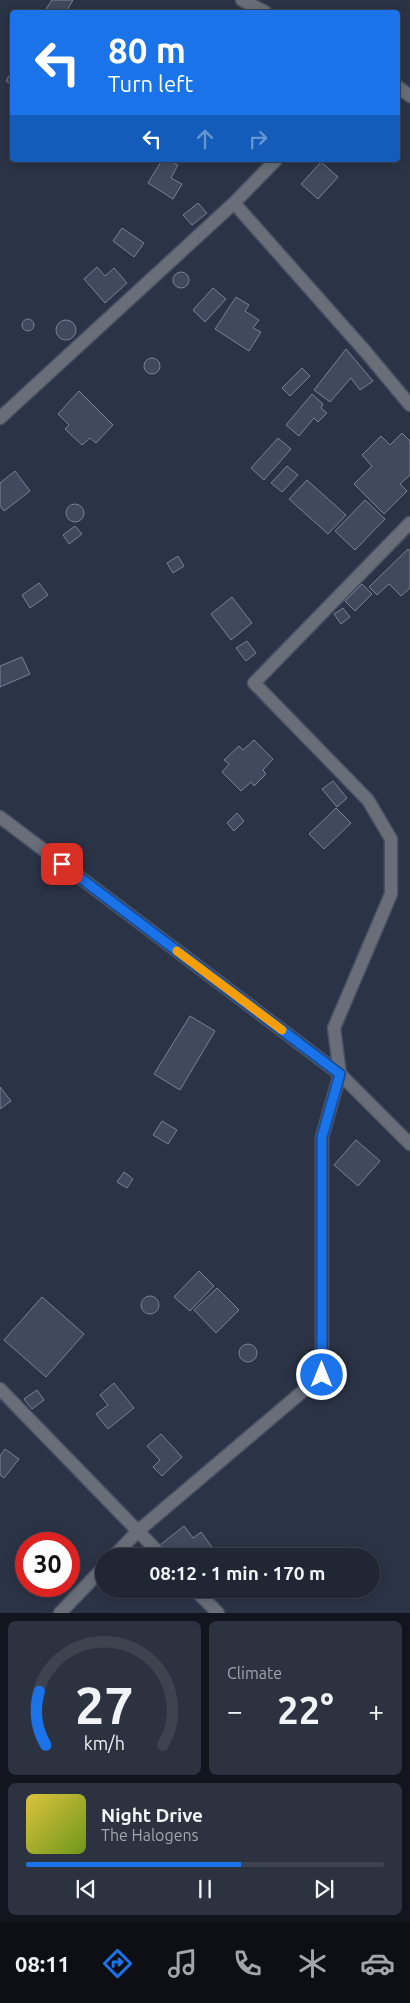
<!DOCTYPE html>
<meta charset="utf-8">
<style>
:root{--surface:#202634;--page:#2d3240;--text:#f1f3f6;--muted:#a2a5ac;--line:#3d434f;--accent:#1a73e8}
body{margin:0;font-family:Ubuntu,sans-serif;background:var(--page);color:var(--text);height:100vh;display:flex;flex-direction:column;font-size:19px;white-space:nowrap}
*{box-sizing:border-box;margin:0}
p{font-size:16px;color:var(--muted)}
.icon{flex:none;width:28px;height:28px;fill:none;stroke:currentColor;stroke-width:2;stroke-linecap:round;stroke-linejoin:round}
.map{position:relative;height:1613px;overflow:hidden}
.side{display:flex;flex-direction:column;gap:8px;padding:8px;background:#12151d;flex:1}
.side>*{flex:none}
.banner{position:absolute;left:10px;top:10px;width:390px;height:152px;border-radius:5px;box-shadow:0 2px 12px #0003,0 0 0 1px var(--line);background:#1a73e8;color:#fff;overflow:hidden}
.speed{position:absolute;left:15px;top:1532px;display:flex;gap:10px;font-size:25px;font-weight:700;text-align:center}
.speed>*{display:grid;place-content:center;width:65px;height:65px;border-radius:50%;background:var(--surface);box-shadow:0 2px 12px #0003,0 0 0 1px var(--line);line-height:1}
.speed .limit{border:8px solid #d22;background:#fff;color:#111}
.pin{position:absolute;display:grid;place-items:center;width:42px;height:42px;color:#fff;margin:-21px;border-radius:10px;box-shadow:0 2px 8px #0006}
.me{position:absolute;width:55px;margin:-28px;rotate:0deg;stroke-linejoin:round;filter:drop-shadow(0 0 4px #0008)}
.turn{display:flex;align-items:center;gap:18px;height:105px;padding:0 15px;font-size:22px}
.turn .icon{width:65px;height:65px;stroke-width:2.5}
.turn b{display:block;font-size:35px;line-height:42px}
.lanes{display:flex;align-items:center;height:48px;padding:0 15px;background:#0003;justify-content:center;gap:25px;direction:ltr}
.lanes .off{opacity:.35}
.big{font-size:38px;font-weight:600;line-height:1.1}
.side .tile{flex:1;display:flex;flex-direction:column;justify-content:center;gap:8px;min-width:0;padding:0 18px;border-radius:8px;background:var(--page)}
.side .dial{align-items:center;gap:0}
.dial svg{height:130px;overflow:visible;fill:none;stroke:var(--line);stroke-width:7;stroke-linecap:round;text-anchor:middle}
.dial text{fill:var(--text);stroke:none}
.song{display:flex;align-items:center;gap:15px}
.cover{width:60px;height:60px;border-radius:8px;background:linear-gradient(135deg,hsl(50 70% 55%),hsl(80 70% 35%))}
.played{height:5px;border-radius:2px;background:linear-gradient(90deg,var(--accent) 60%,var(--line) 60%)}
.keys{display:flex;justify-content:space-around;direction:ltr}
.heat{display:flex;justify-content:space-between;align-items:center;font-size:28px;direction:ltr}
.side .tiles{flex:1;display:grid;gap:8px;grid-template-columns:1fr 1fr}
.tile:last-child{grid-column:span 2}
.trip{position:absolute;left:95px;top:1548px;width:285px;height:50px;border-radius:25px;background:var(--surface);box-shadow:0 2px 12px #0003,0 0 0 1px var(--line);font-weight:600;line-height:50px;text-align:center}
.dock{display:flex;height:80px;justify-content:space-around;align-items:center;background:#0d0f15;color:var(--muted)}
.dock .icon{width:35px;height:35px}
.dock .on{color:var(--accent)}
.dock b{font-size:22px;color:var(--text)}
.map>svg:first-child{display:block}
</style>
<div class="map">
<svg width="410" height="1613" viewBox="0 0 410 1613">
<rect width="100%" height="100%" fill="#2b3346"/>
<g fill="#41495e" stroke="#788198">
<path d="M 52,0 L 73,0 L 66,12 L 44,12 Z"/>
<path d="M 12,71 L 12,85 L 6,81 Z"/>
<path d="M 162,160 L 169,160 L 178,165 L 171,178 L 182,184 L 173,199 L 148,183 Z"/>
<path d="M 321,162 L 338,177 L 318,199 L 301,184 Z"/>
<path d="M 198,203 L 207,213 L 192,225 L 183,215 Z"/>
<path d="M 122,228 L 144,243 L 134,257 L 113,241 Z"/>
<path d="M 97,267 L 105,276 L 114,268 L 127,283 L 105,303 L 84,279 Z"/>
<circle cx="181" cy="280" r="8"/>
<path d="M 213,288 L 226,299 L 205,322 L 193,310 Z"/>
<path d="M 236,297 L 249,305 L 245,311 L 259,320 L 253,328 L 261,332 L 249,351 L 215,329 Z"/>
<circle cx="28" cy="325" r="6"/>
<circle cx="66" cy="330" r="10"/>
<path d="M 346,349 L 373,381 L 360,390 L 351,378 L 330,402 L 314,390 Z"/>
<circle cx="152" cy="366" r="8"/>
<path d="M 302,368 L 310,376 L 290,396 L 282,388 Z"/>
<path d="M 79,391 L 113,425 L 96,443 L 90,438 L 82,445 L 65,429 L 69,425 L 58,414 Z"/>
<path d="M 312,394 L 323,404 L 321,408 L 327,413 L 318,422 L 314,418 L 299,436 L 286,425 Z"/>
<path d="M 402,433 L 410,441 L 410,475 L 400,484 L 407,491 L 384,514 L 354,484 L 372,466 L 362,455 L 381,436 L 390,445 Z"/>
<path d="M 278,438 L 291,449 L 264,480 L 251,468 Z"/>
<path d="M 287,466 L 298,475 L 282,492 L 271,483 Z"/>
<path d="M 15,471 L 30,491 L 4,511 L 0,506 L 0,483 Z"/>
<path d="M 307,480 L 346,515 L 328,534 L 289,499 Z"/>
<path d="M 365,500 L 385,519 L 355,550 L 335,531 Z"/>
<circle cx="75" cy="513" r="9"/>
<path d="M 75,526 L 82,534 L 69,544 L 63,535 Z"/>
<path d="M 408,549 L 410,551 L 410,588 L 401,596 L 389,584 L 377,595 L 369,587 Z"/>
<path d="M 178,556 L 184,566 L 173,573 L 167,563 Z"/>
<path d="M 39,583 L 48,595 L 30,608 L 22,595 Z"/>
<path d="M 362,584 L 372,594 L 355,611 L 345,601 Z"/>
<path d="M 232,597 L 252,623 L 231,640 L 211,614 Z"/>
<path d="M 343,608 L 350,617 L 341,624 L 334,614 Z"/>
<path d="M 247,641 L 256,653 L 246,661 L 236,648 Z"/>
<path d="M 22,657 L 30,674 L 0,687 L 0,666 Z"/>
<path d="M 254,740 L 273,759 L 263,770 L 266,774 L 254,786 L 251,782 L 241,791 L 222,772 L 229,764 L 224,760 L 239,746 L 243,750 Z"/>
<path d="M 333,781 L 347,798 L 337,807 L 322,789 Z"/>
<path d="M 336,808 L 351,823 L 324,849 L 309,834 Z"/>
<path d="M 237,813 L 244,821 L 234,831 L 227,823 Z"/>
<path d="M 190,1016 L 215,1031 L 180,1090 L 154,1074 Z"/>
<path d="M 0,1087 L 11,1101 L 0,1109 Z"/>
<path d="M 162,1121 L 177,1130 L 168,1144 L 153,1135 Z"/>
<path d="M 356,1140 L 380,1161 L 358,1186 L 334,1165 Z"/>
<path d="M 124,1172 L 133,1179 L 127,1188 L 117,1182 Z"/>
<path d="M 199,1271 L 214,1286 L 190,1311 L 174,1297 Z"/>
<path d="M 217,1288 L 239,1310 L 216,1333 L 194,1310 Z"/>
<circle cx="150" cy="1305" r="9"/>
<path d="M 42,1297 L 84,1334 L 46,1377 L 4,1340 Z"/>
<circle cx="248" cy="1353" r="9"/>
<path d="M 114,1383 L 134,1408 L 108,1429 L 96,1414 L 108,1405 L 100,1395 Z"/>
<path d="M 37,1390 L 44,1400 L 32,1409 L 24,1399 Z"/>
<path d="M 161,1434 L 182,1457 L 162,1476 L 153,1467 L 160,1460 L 147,1446 Z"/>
<path d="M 5,1449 L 19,1459 L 4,1478 L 0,1475 L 0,1456 Z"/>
<path d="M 184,1526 L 193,1538 L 201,1532 L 214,1550 L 206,1556 L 181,1556 L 178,1553 L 173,1556 L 168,1556 L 160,1545 Z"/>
</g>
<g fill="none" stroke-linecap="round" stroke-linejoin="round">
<defs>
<g id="minor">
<path d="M 242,0 L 265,12"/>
<path d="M 398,87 L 410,96"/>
<path d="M 234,203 L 365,351 L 410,405"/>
<path d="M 0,418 L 234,203 L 276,160"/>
<path d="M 0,817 L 340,1074 L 410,1144"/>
<path d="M 0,1389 L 162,1556"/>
<path d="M 114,1556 L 138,1531 L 322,1375 L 322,1137 L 340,1074 L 334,1028 L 391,894 L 391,839 L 368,800 L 254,683 L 410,523"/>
<path d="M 194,1589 L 218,1613"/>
<path d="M 60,1613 L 104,1567"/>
</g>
</defs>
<use href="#minor" stroke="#485062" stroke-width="15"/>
<use href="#minor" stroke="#6a6e78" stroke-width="12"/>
</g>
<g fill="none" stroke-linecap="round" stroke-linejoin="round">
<defs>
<path id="route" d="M 62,864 L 340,1074 L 322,1137 L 322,1375"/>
</defs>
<use href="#route" stroke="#114b97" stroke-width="12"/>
<use href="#route" stroke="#1a73e8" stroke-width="9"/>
<path stroke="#f59e0b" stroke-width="9" d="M 177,951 L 282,1030"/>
</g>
</svg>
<div class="speed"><div class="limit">30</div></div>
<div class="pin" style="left:62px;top:864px;background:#d93025"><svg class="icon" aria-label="arrive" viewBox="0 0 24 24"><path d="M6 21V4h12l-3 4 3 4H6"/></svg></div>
<svg class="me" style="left:322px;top:1375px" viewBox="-20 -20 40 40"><circle r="17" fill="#1a73e8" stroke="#fff" stroke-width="3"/><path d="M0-11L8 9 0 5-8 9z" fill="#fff"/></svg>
<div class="trip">08:12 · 1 min · 170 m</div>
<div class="banner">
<div class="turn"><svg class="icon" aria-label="left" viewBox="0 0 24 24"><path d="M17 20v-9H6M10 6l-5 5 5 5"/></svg><div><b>80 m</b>Turn left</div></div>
<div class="lanes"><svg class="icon" aria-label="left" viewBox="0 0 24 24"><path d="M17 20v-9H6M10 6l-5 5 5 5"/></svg><svg class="icon off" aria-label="ahead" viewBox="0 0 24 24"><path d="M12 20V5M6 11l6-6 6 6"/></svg><svg class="icon off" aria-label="right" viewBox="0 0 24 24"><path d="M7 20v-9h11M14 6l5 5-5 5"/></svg></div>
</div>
</div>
<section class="side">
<div class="tiles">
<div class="tile dial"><svg viewBox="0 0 100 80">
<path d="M14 69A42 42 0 1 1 86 69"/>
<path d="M14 69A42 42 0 0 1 10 36" stroke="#1a73e8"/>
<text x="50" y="56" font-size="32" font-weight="700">27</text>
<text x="50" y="72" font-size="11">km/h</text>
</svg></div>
<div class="tile"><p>Climate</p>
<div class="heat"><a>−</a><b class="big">22°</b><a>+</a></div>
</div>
<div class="tile">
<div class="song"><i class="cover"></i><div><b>Night Drive</b><p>The Halogens</p></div></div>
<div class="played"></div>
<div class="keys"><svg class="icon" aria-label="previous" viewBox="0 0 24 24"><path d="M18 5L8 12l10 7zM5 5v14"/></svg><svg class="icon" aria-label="pause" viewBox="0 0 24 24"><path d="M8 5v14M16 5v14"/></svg><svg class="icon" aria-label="next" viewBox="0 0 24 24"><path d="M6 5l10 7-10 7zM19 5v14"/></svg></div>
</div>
</div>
</section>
<nav class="dock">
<b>08:11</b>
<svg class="icon on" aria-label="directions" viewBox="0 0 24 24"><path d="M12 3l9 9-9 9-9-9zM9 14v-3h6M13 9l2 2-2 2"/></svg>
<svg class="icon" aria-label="music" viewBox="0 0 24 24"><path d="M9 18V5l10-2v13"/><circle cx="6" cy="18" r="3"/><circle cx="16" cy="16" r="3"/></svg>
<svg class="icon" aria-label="phone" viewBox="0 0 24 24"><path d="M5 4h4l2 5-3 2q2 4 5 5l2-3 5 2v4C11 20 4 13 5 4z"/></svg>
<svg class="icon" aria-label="climate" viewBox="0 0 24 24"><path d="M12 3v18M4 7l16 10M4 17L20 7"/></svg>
<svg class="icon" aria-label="car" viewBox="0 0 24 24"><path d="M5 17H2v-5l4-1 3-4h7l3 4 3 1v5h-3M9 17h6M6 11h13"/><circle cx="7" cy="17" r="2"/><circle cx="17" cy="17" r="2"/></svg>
</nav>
